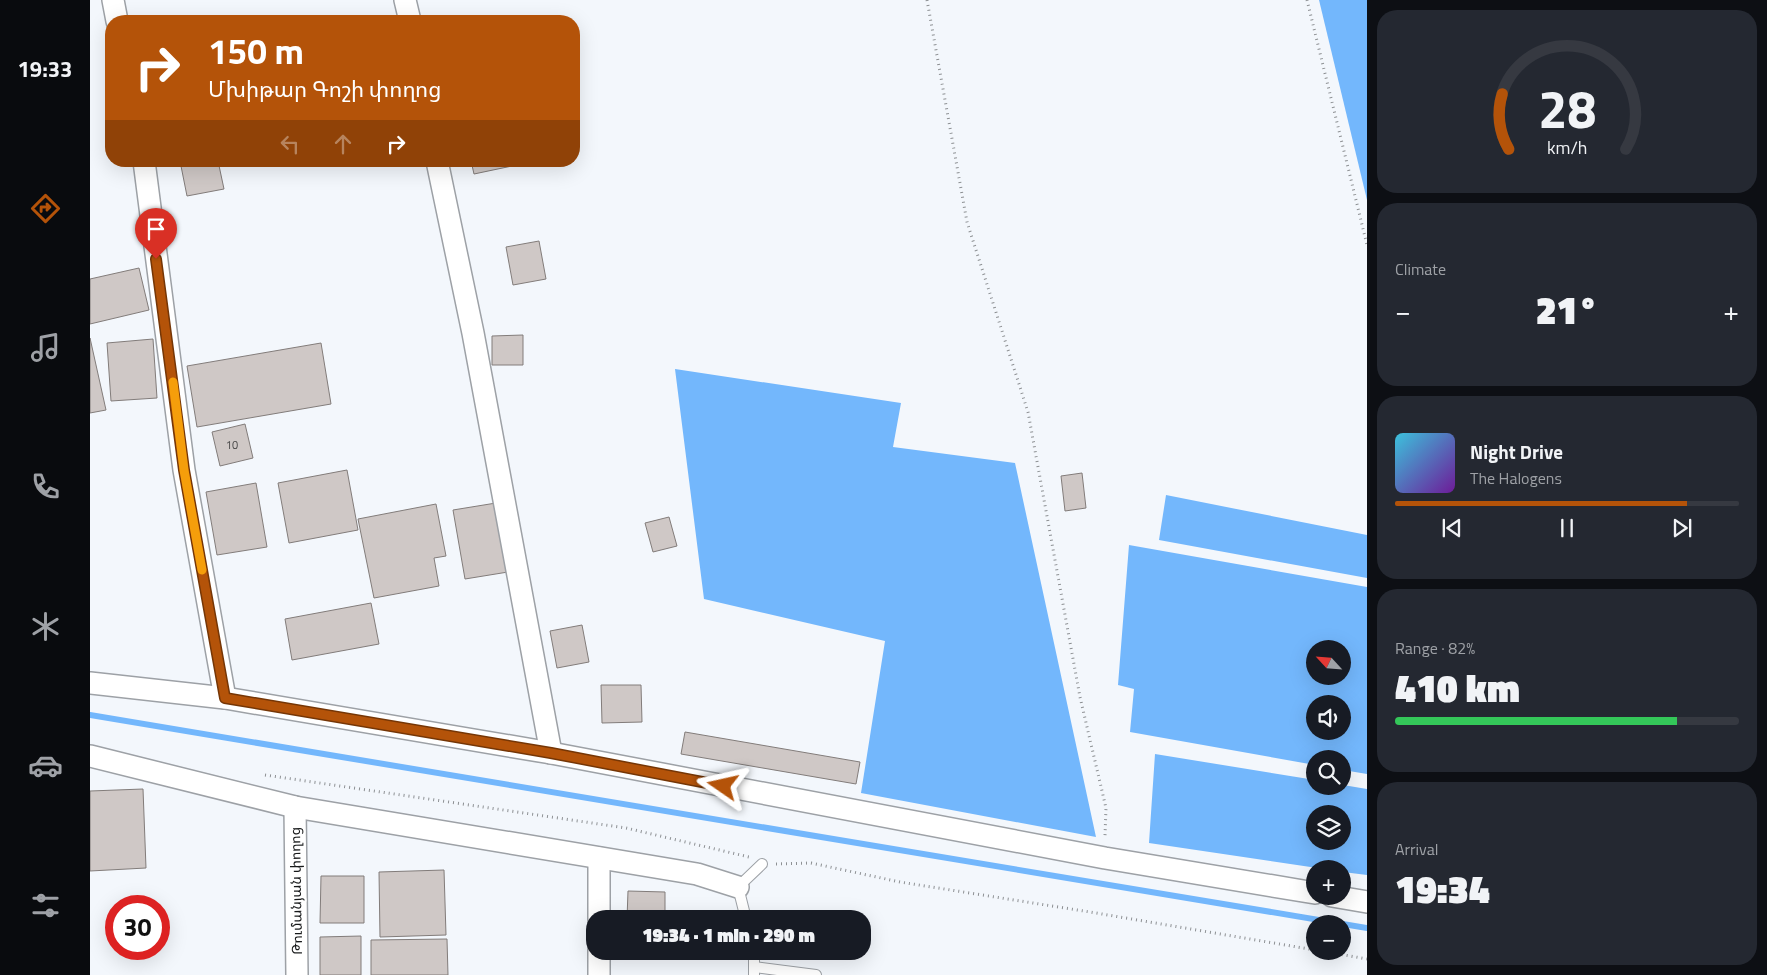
<!DOCTYPE html>
<meta charset="utf-8">
<style>
:root{--surface:#171b24;--page:#242831;--text:#f1f3f6;--muted:#9ea1a6;--line:#363941;--accent:#b45309}
body{margin:0;font-family:"Titillium Web","Noto Sans Armenian",sans-serif;background:var(--page);color:var(--text);height:100vh;display:flex;flex-direction:column;font-size:19px;white-space:nowrap}
*{box-sizing:border-box;margin:0}
p{font-size:16px;color:var(--muted)}
.icon{flex:none;width:28px;height:28px;fill:none;stroke:currentColor;stroke-width:2;stroke-linecap:round;stroke-linejoin:round}
.map{position:relative;flex:1;overflow:hidden}
.details{display:flex;flex-direction:column;gap:10px;padding:10px;background:#0d0f14;width:400px}
.details>*{flex:none}
.hud{position:absolute;left:15px;top:15px;width:475px;height:152px;border-radius:20px;box-shadow:0 5px 20px #0002;background:#b45309;color:#fff;overflow:hidden}
.needle{width:32px;rotate:296deg}
.fabs{position:absolute;left:1216px;top:640px;display:grid;gap:10px}
.fabs a{display:grid;place-items:center;width:45px;height:45px;border-radius:50%;background:var(--surface);box-shadow:0 5px 20px #0002;font-size:25px}
.speed{position:absolute;left:15px;top:895px;display:flex;gap:10px;font-size:25px;font-weight:700;text-align:center}
.speed>*{display:grid;place-content:center;width:65px;height:65px;border-radius:50%;background:var(--surface);box-shadow:0 5px 20px #0002;line-height:1}
.speed .limit{border:8px solid #d22;background:#fff;color:#111}
.pin{position:absolute;display:grid;place-items:center;width:42px;height:42px;color:#fff;margin:-51px -21px;border-radius:50% 50% 50% 0;rotate:-45deg;box-shadow:0 0 5px #0007}
.pin .icon{rotate:45deg}
.me{position:absolute;width:55px;margin:-28px;rotate:281deg;stroke-linejoin:round;filter:drop-shadow(0 0 4px #0008)}
.turn{display:flex;align-items:center;gap:18px;height:105px;padding:0 20px;font-size:22px}
.turn .icon{width:65px;height:65px;stroke-width:2.5}
.turn b{display:block;font-size:35px;line-height:42px}
.lanes{display:flex;align-items:center;height:48px;padding:0 20px;background:#0003;justify-content:center;gap:25px;direction:ltr}
.lanes .off{opacity:.35}
.big{font-size:38px;font-weight:800;line-height:1.1}
.details .card{flex:1;display:flex;flex-direction:column;justify-content:center;gap:8px;min-width:0;padding:0 18px;border-radius:20px;background:var(--page)}
.details .dial{align-items:center;gap:0}
.dial svg{height:130px;overflow:visible;fill:none;stroke:var(--line);stroke-width:7;stroke-linecap:round;text-anchor:middle}
.dial text{fill:var(--text);stroke:none}
.song{display:flex;align-items:center;gap:15px}
.cover{width:60px;height:60px;border-radius:8px;background:linear-gradient(135deg,hsl(190 70% 55%),hsl(280 70% 35%))}
.played{height:5px;border-radius:2px;background:linear-gradient(90deg,var(--accent) 85%,var(--line) 85%)}
.keys{display:flex;justify-content:space-around;direction:ltr}
.heat{display:flex;justify-content:space-between;align-items:center;font-size:28px;direction:ltr}
.charge{height:8px;border-radius:4px;background:linear-gradient(90deg,#34c759 82%,var(--line) 0)}
.trip{position:absolute;left:496px;top:910px;width:285px;height:50px;border-radius:20px;background:var(--surface);box-shadow:0 5px 20px #0002;font-weight:800;line-height:50px;text-align:center}
main{display:flex;flex:1;min-height:0}
.dock{display:flex;flex-direction:column;width:90px;justify-content:space-around;align-items:center;background:#090b0e;color:var(--muted)}
.dock .icon{width:35px;height:35px}
.dock .selected{color:var(--accent)}
.dock b{font-size:22px;color:var(--text)}
.map>svg:first-child{display:block}
</style>
<main>
<nav class="dock">
<b>19:33</b>
<svg class="icon selected" aria-label="directions" viewBox="0 0 24 24"><path d="M12 3l9 9-9 9-9-9zM9 14v-3h6M13 9l2 2-2 2"/></svg>
<svg class="icon" aria-label="music" viewBox="0 0 24 24"><path d="M9 18V5l10-2v13"/><circle cx="6" cy="18" r="3"/><circle cx="16" cy="16" r="3"/></svg>
<svg class="icon" aria-label="phone" viewBox="0 0 24 24"><path d="M5 4h4l2 5-3 2q2 4 5 5l2-3 5 2v4C11 20 4 13 5 4z"/></svg>
<svg class="icon" aria-label="climate" viewBox="0 0 24 24"><path d="M12 3v18M4 7l16 10M4 17L20 7"/></svg>
<svg class="icon" aria-label="car" viewBox="0 0 24 24"><path d="M5 17H2v-5l4-1 3-4h7l3 4 3 1v5h-3M9 17h6M6 11h13"/><circle cx="7" cy="17" r="2"/><circle cx="17" cy="17" r="2"/></svg>
<svg class="icon" aria-label="filters" viewBox="0 0 24 24"><path d="M4 7h16M4 17h16"/><circle cx="9" cy="7" r="2"/><circle cx="15" cy="17" r="2"/></svg>
</nav>
<div class="map">
<svg width="1277" height="975" viewBox="0 0 1277 975">
<rect width="100%" height="100%" fill="#f3f7fc"/>
<g fill="#73b7fc" fill-rule="evenodd">
<path d="M 1229,0 L 1277,0 L 1277,200 Z"/>
<path d="M 585,369 L 811,403 L 803,447 L 925,463 L 1006,837 L 771,793 L 795,641 L 614,599 Z"/>
<path d="M 1076,495 L 1277,535 L 1277,578 L 1069,540 Z"/>
<path d="M 1039,545 L 1277,587 L 1277,774 L 1253,770 L 1252,759 L 1225,759 L 1225,765 L 1040,732 L 1044,689 L 1028,685 ZM 1225,649 L 1252,649 L 1252,676 L 1225,676 ZM 1225,704 L 1252,704 L 1252,731 L 1225,731 Z"/>
<path d="M 1065,754 L 1225,780 L 1225,786 L 1252,786 L 1253,785 L 1277,789 L 1277,875 L 1253,872 L 1252,869 L 1234,869 L 1059,843 ZM 1225,814 L 1252,814 L 1252,841 L 1225,841 Z"/>
</g>
<g fill="none" stroke-linecap="round" stroke-linejoin="round">
<path stroke="#73b7fc" stroke-width="6" d="M 0,715 L 1277,928"/>
</g>
<g fill="#cfc8c6" stroke="#827c7a">
<path d="M 90,161 L 128,161 L 134,189 L 97,196 Z"/>
<path d="M 381,161 L 421,161 L 422,166 L 384,174 Z"/>
<path d="M 449,241 L 456,279 L 423,285 L 416,247 Z"/>
<path d="M 49,268 L 59,310 L 0,324 L 0,279 Z"/>
<path d="M 433,335 L 433,365 L 402,365 L 402,336 Z"/>
<path d="M 0,338 L 16,410 L 0,413 Z"/>
<path d="M 63,339 L 67,398 L 21,401 L 17,343 Z"/>
<path d="M 231,343 L 241,404 L 107,427 L 97,366 Z"/>
<path d="M 155,424 L 163,458 L 130,466 L 122,432 Z"/>
<path d="M 257,470 L 268,530 L 199,543 L 188,483 Z"/>
<path d="M 992,473 L 996,508 L 975,511 L 971,476 Z"/>
<path d="M 166,483 L 177,547 L 127,555 L 116,492 Z"/>
<path d="M 406,503 L 418,572 L 375,579 L 363,510 Z"/>
<path d="M 346,504 L 356,556 L 344,558 L 349,586 L 284,598 L 268,519 Z"/>
<path d="M 579,517 L 587,546 L 563,552 L 555,523 Z"/>
<path d="M 281,603 L 289,644 L 202,660 L 195,619 Z"/>
<path d="M 492,625 L 499,662 L 467,668 L 460,631 Z"/>
<path d="M 511,685 L 551,685 L 552,722 L 512,723 Z"/>
<path d="M 595,732 L 770,762 L 766,784 L 591,754 Z"/>
<path d="M 53,789 L 56,868 L 0,871 L 0,791 Z"/>
<path d="M 354,870 L 356,935 L 290,937 L 289,872 Z"/>
<path d="M 231,876 L 274,876 L 274,923 L 230,923 Z"/>
<path d="M 538,891 L 575,892 L 575,919 L 537,919 Z"/>
<path d="M 271,936 L 271,975 L 230,975 L 230,937 Z"/>
<path d="M 357,939 L 358,975 L 281,975 L 281,940 Z"/>
</g>
<g fill="none" stroke-linecap="round" stroke-linejoin="round">
<defs>
<g id="service">
<path d="M 656,919 L 648,887 L 672,864"/>
<path d="M 664,951 L 664,975"/>
<path d="M 664,967 L 726,975"/>
</g>
<g id="minor">
<path d="M 23,0 L 27,21"/>
<path d="M 315,0 L 320,21"/>
<path d="M 54,161 L 94,470 L 135,698"/>
<path d="M 347,161 L 383,333 L 461,753"/>
<path d="M 0,683 L 135,698 L 461,753 L 1015,858 L 1225,893"/>
<path d="M 0,756 L 205,807 L 607,874 L 648,887"/>
<path d="M 205,807 L 207,975"/>
<path d="M 509,858 L 509,919"/>
<path d="M 1242,896 L 1277,902"/>
<path d="M 509,951 L 509,975"/>
</g>
</defs>
<use href="#service" stroke="#9da1a6" stroke-width="12"/>
<use href="#minor" stroke="#9da1a6" stroke-width="24"/>
<g stroke="#8d9093" stroke-width="3" stroke-dasharray="1 4" stroke-linecap="butt">
<path d="M 837,0 L 877,222 L 938,412 L 990,697 L 1016,808 L 1015,836"/>
<path d="M 1217,0 L 1277,245"/>
<path d="M 175,775 L 536,828 L 659,857"/>
<path d="M 686,864 L 721,863 L 810,882 L 1000,912 L 1225,950"/>
<path d="M 1232,951 L 1277,959"/>
</g>
<use href="#service" stroke="#fff" stroke-width="10"/>
<use href="#minor" stroke="#fff" stroke-width="21"/>
</g>
<g fill="none" stroke-linecap="round" stroke-linejoin="round">
<defs>
<path id="route" d="M 66,259 L 94,470 L 135,698 L 461,753 L 633,786"/>
</defs>
<use href="#route" stroke="#753606" stroke-width="12"/>
<use href="#route" stroke="#b45309" stroke-width="9"/>
<path stroke="#f59e0b" stroke-width="9" d="M 83,382 L 94,470 L 112,570"/>
</g>
<g text-anchor="middle" stroke-width="4" stroke-linejoin="round" paint-order="stroke">
<g font-size="11" fill="#454545">
<text x="142" y="449">10</text>
</g>
<g font-size="14" fill="#17191a" stroke="#fff">
<text transform="translate(206 891) rotate(-91)" y="5">Թումանյան փողոց</text>
</g>
</g>
</svg>
<div class="fabs">
<a><svg class="needle" viewBox="-14 -14 28 28"><path d="M0-13l5 13h-10z" fill="#e53935"/><path d="M0 13l5-13h-10z" fill="#9ea1a6"/></svg></a>
<a><svg class="icon" aria-label="sound" viewBox="0 0 24 24"><path d="M4 9h4l5-4v14l-5-4H4zM17 9q2 3 0 6"/></svg></a>
<a><svg class="icon" aria-label="search" viewBox="0 0 24 24"><circle cx="10" cy="10" r="6"/><path d="M15 15l6 6"/></svg></a>
<a><svg class="icon" aria-label="layers" viewBox="0 0 24 24"><path d="M12 4l9 5-9 5-9-5zM3 14l9 5 9-5"/></svg></a>
<a>+</a>
<a>−</a>
</div>
<div class="speed"><div class="limit">30</div></div>
<div class="pin" style="left:66px;top:259px;background:#d93025"><svg class="icon" aria-label="arrive" viewBox="0 0 24 24"><path d="M6 21V4h12l-3 4 3 4H6"/></svg></div>
<svg class="me" style="left:633px;top:786px" viewBox="-20 -20 40 40"><path d="M0-17L14 15 0 8-14 15z" fill="#b45309" stroke="#fff" stroke-width="4"/></svg>
<div class="trip">19:34 · 1 min · 290 m</div>
<div class="hud">
<div class="turn"><svg class="icon" aria-label="right" viewBox="0 0 24 24"><path d="M7 20v-9h11M14 6l5 5-5 5"/></svg><div><b>150 m</b>Մխիթար Գոշի փողոց</div></div>
<div class="lanes"><svg class="icon off" aria-label="left" viewBox="0 0 24 24"><path d="M17 20v-9H6M10 6l-5 5 5 5"/></svg><svg class="icon off" aria-label="ahead" viewBox="0 0 24 24"><path d="M12 20V5M6 11l6-6 6 6"/></svg><svg class="icon" aria-label="right" viewBox="0 0 24 24"><path d="M7 20v-9h11M14 6l5 5-5 5"/></svg></div>
</div>
</div>
<section class="details">
<div class="card dial"><svg viewBox="0 0 100 80">
<path d="M14 69A42 42 0 1 1 86 69"/>
<path d="M14 69A42 42 0 0 1 10 35" stroke="#b45309"/>
<text x="50" y="56" font-size="32" font-weight="700">28</text>
<text x="50" y="72" font-size="11">km/h</text>
</svg></div>
<div class="card"><p>Climate</p>
<div class="heat"><a>−</a><b class="big">21°</b><a>+</a></div>
</div>
<div class="card">
<div class="song"><i class="cover"></i><div><b>Night Drive</b><p>The Halogens</p></div></div>
<div class="played"></div>
<div class="keys"><svg class="icon" aria-label="previous" viewBox="0 0 24 24"><path d="M18 5L8 12l10 7zM5 5v14"/></svg><svg class="icon" aria-label="pause" viewBox="0 0 24 24"><path d="M8 5v14M16 5v14"/></svg><svg class="icon" aria-label="next" viewBox="0 0 24 24"><path d="M6 5l10 7-10 7zM19 5v14"/></svg></div>
</div>
<div class="card"><p>Range · 82%</p><b class="big">410 km</b><div class="charge"></div></div>
<div class="card"><p>Arrival</p><b class="big">19:34</b></div>
</section>
</main>
